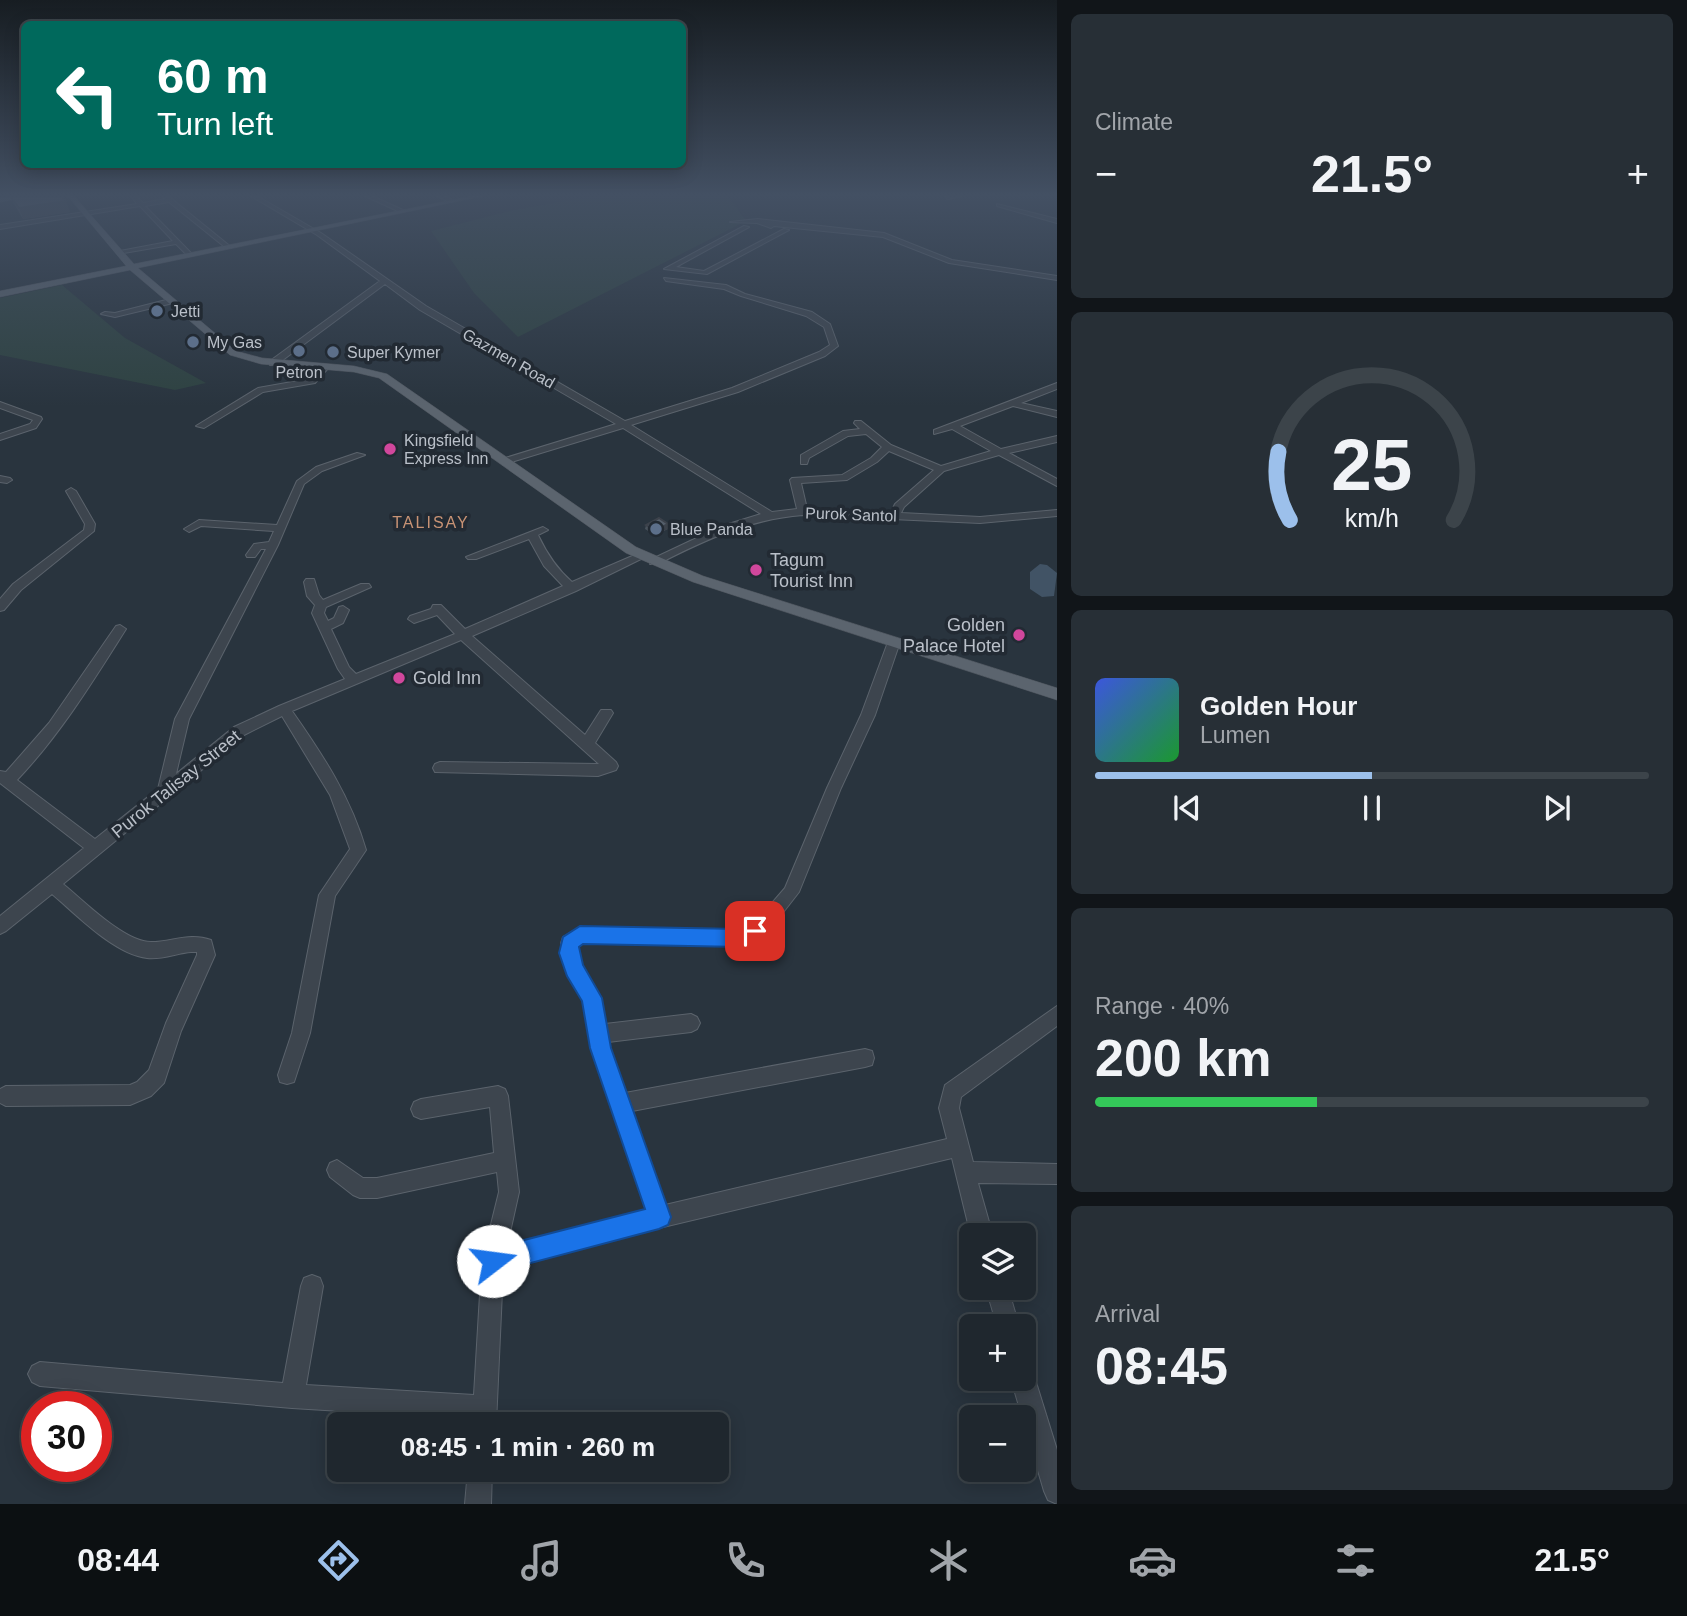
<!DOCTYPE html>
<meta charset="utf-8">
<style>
:root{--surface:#1f272e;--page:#272f36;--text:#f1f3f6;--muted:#a1a5aa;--line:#3c444a;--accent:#9cc0eb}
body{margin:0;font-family:Arial,sans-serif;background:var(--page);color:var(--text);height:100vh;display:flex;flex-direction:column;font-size:26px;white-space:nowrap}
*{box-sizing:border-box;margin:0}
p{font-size:23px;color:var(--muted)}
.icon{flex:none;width:38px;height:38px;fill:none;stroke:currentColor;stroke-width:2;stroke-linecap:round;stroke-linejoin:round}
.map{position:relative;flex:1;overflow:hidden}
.side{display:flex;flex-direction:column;gap:14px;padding:14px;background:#111519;width:630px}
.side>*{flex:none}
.hud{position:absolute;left:21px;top:21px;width:665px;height:147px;border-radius:10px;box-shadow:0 4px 18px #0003,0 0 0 2px var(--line);background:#00695c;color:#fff;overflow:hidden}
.fabs{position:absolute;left:959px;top:1223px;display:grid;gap:14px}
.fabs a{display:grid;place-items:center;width:77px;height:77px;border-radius:10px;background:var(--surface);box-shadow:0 4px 18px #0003,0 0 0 2px var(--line);font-size:35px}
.speed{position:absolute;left:21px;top:1391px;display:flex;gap:14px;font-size:35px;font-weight:700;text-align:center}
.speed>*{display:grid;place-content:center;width:91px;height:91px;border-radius:50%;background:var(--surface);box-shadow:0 4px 18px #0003,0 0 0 2px var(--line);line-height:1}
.speed .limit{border:10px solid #d22;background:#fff;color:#111}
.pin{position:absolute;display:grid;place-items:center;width:60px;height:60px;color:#fff;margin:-30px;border-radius:14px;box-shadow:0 4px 10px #0006}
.me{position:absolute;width:77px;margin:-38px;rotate:75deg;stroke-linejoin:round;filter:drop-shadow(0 0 5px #0008)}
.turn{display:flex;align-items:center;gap:24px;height:147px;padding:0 21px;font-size:32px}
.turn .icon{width:91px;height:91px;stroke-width:2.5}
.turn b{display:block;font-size:49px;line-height:60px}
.big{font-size:52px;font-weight:800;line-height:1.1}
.side .widget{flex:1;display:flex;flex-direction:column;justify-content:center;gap:10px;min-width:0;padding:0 24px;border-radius:10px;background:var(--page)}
.side .dial{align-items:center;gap:0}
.dial svg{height:182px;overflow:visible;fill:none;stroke:var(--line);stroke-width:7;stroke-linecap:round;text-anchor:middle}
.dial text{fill:var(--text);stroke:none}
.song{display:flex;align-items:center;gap:21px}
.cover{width:84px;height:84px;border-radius:10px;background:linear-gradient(135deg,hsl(230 70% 55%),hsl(130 70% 35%))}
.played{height:7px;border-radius:4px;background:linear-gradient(90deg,var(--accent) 50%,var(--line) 50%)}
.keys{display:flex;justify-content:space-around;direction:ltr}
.heat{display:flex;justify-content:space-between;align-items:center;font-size:38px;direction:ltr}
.charge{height:10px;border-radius:5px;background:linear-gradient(90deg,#34c759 40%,var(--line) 0)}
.trip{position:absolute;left:327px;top:1412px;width:402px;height:70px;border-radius:10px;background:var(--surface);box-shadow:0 4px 18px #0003,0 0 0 2px var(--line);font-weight:800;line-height:70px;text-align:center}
.tab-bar{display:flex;height:112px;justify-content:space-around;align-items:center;background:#0c1012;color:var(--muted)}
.tab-bar .icon{width:49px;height:49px}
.tab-bar .on{color:var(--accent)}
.tab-bar b{font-size:32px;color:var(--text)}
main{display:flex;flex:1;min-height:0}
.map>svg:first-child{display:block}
</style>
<main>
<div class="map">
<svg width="1057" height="1504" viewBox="0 0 1057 1504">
<rect width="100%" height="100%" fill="#29343e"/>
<g fill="#2e4241">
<path d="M 593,196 L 728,196 L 746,221 L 518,337 L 474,293 L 431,231 L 514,210 Z"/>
<path d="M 62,285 L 125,338 L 206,383 L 175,390 L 0,355 L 0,298 Z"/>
</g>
<path fill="#415365" d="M 1040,564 L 1047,565 L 1057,573 L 1054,596 L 1042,597 L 1030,589 L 1030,572 Z"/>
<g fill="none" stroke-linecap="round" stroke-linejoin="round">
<defs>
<g id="minor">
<path d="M 131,196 L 136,196 L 143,203 L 165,199 L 162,196 L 168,196 L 231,247 L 226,248 L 169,202 L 145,206 L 192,254 L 192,256 L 188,256 L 176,244 L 118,254 L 120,251 L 173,241 L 140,206 L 0,229 L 0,225 L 137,204 Z"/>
<path d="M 251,196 L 257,196 L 321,233 L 426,306 L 625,421 L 732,388 L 819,352 L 830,345 L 824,327 L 806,316 L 741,296 L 724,289 L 666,281 L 664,278 L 726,285 L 745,294 L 812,312 L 830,324 L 838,346 L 825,356 L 738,392 L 631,425 L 772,512 L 797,509 L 790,480 L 792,478 L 842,475 L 871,458 L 882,447 L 866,434 L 848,436 L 809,458 L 807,464 L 801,464 L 801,455 L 843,431 L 860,429 L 854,423 L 855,421 L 861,421 L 891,445 L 941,466 L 991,451 L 952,429 L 934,434 L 934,430 L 1057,383 L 1057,389 L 1021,403 L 1057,411 L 1057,417 L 1013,406 L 960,426 L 1001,449 L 1057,436 L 1057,442 L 1009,453 L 1057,479 L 1057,486 L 999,455 L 944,471 L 904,507 L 901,513 L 980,517 L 1057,510 L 1057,516 L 980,523 L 803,515 C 750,519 705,540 658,564 L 650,564 L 650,560 L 722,526 L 761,514 L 623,428 L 508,463 L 502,463 L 502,459 L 616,424 L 420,310 L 385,284 L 276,365 L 270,365 L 270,361 L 380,281 L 317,235 ZM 889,451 L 934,470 L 895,504 L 891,513 L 807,509 L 801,483 L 847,480 L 877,462 Z"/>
<path d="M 365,196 L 372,196 L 405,211 L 400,212 Z"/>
<path d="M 437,196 L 444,196 L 455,201 L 450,202 Z"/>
<path d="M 947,196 L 961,196 L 948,199 L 945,197 Z"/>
<path d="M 997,204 L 1057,219 L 1057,223 L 997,206 Z"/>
<path d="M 758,219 L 884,233 L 952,260 L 1057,276 L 1057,280 L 949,263 L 883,237 L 774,226 L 771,228 L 757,223 L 730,222 Z"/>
<path d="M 744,226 L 749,227 L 676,267 L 704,271 L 784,229 L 789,230 L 707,274 L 664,269 Z"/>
<path d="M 170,299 L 173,303 L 115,317 L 101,314 L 105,312 L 115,313 Z"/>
<path d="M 323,364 L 330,366 L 315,383 L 263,392 L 204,428 L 196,426 L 258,388 L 309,379 Z"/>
<path d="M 0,402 L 41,417 L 42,419 L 36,428 L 0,440 L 0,434 L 30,424 L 33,420 L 0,408 Z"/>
<path d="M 357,453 L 365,455 L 322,471 L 304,484 L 278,545 L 189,719 L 176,774 L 234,727 L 279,706 L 345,679 L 338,669 L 312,613 L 315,605 L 307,596 L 304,582 L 306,579 L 314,579 L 319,595 L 323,600 L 361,584 L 369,584 L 371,587 L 326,607 L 324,613 L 328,621 L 334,618 L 339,607 L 343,606 L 349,610 L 343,623 L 331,629 L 349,667 L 356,674 L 455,634 L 437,615 L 414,623 L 408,619 L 410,616 L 431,609 L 433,605 L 441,605 L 465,629 L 563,586 L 544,566 L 529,539 L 476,559 L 468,559 L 466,557 L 543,527 L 548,530 L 538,535 C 547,554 557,569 572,582 L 637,554 L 645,554 L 647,556 L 576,591 L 472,636 L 585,735 L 601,710 L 611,710 L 613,713 L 595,743 L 616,762 L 618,766 L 616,770 L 598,776 L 435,772 L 433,768 L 435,764 L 440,762 L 599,764 L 461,640 L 292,711 C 323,755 351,798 366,850 L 335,896 L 310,1033 L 294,1082 L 287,1084 L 280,1082 L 278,1075 L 292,1033 L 319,895 L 350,849 L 330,795 L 282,716 L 244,735 L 63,884 C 83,900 124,942 151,942 C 172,942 190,932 211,940 L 215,955 L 181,1031 L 164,1083 L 151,1096 L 130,1105 L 6,1106 L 0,1103 L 0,1089 L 6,1086 L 130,1085 L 137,1082 L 149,1070 L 166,1023 L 197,955 L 197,952 L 191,952 C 177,953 162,960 147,958 C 114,954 77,915 52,894 L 6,931 L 0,934 L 0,916 L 84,848 L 0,783 L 0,771 L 6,772 L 49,723 L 116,626 L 120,625 L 126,629 C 93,681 60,735 17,780 L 95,839 L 158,789 L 175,719 L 266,549 L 261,549 L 255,557 L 247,557 L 246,555 L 254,544 L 269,542 L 274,531 L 201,526 L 189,532 L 184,529 L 199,520 L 277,525 L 297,481 L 316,467 Z"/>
<path d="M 0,476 L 10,478 L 12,480 L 7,483 L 0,482 Z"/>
<path d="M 71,488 L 76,491 L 95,524 L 94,531 L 21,590 L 4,610 L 0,611 L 0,599 L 13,584 L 84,530 L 85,524 L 66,491 Z"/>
<path d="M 894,638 L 900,642 L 875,715 L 841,788 L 799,892 L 771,928 L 742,946 L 583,943 L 578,946 L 582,966 L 601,998 L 605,1024 L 691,1014 L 697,1017 L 700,1023 L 697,1029 L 691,1032 L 608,1042 L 625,1093 L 865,1049 L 872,1051 L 874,1058 L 872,1065 L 865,1067 L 632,1111 L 665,1205 L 947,1139 L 939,1108 L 945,1085 L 1057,1006 L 1057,1026 L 961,1097 L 959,1108 L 973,1162 L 1057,1164 L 1057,1184 L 978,1183 L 993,1236 L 971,1236 L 952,1158 L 659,1228 L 503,1269 L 496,1424 L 472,1424 L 472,1419 L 292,1408 L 40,1386 L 32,1382 L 28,1374 L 32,1366 L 40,1362 L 283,1383 L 301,1286 L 304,1278 L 312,1275 L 320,1278 L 323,1286 L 306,1385 L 474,1395 L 482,1261 L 499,1192 L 497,1172 L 377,1198 L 360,1198 L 353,1195 L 330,1177 L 327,1170 L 330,1163 L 337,1160 L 363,1178 L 377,1178 L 494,1153 L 490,1107 L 421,1119 L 414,1116 L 411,1109 L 414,1102 L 421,1099 L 498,1086 L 505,1089 L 508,1096 L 519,1192 L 507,1246 L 646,1210 L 591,1048 L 583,1000 L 565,969 L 561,943 L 563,937 L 580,927 L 740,930 L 759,918 L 785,888 L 827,788 L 861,715 L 888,642 Z"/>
<path d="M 986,1288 L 1008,1288 L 1019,1326 L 997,1326 Z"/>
<path d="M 1024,1368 L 1031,1371 L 1035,1379 L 1057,1450 L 1057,1504 L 1048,1500 L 1044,1491 L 1011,1379 L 1024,1379 Z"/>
<path d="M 468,1470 L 492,1470 L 491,1504 L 465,1504 Z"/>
</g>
<g id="major">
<path d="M 18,196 L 33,196 L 0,202 L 0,198 Z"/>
<path d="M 68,196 L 74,196 L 134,264 L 472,196 L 483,196 L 138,268 L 236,351 L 262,358 L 354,366 L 387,374 L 636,547 L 703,576 L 1057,688 L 1057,700 L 693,582 L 626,553 L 379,378 L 354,372 L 261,364 L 230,355 L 130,270 L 0,297 L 0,291 L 126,266 Z"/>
</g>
</defs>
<use href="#minor" stroke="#5b636c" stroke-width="2"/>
<use href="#major" stroke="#4a515a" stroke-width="1"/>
<use href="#minor" fill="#3d454e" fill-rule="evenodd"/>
<use href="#major" fill="#5b646e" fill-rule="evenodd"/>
</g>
<g fill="#49525c">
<path d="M 10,196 L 61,196 L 70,212 L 23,219 L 13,202 Z"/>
<path d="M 646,525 L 668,529 L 655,535 L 645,529 Z"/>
</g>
<g fill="#3c424b">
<path d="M 66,201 L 70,212 L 23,219 L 19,208 Z"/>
<path d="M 668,524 L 668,529 L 655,535 L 655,531 Z"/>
</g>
<g fill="#555f6b" stroke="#3c424b" stroke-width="2">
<path d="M 10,196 L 61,196 L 66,201 L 19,208 Z"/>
<path d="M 659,518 L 668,524 L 655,531 L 646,525 Z"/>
</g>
<linearGradient id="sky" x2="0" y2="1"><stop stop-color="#171d22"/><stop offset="0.48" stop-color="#435063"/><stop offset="1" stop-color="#435063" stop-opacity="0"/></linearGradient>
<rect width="1057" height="406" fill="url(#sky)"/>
<path fill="#1a73e8" stroke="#114b97" stroke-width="2" d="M 755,922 L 762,925 L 765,931 L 762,937 L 742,947 L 583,944 L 579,947 L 583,965 L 602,998 L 611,1048 L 671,1217 L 668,1225 L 659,1229 L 493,1273 L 484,1270 L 481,1261 L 484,1252 L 493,1248 L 645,1209 L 590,1048 L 582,1001 L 567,976 L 559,953 L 563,937 L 580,926 L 740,929 Z"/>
<g fill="#5c6f8a" stroke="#222a33" stroke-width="2.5">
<circle cx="157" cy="311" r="7"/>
<circle cx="193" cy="342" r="7"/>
<circle cx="299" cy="351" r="7"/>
<circle cx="333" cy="352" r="7"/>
<circle cx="656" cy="529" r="7"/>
</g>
<g fill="#d1479c" stroke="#222a33" stroke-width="2.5">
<circle cx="390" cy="449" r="7"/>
<circle cx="756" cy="570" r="7"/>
<circle cx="1019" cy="635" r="7"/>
<circle cx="399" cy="678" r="7"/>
</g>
<g text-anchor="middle" stroke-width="7" stroke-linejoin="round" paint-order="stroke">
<g font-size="16" fill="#bac0c9" stroke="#222a33" text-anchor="start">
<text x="171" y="317">Jetti</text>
<text x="207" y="348">My Gas</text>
<text x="347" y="358">Super Kymer</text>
<text x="299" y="378" text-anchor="middle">Petron</text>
<text x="404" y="446">Kingsfield<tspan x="404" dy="18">Express Inn</tspan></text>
<text x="670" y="535">Blue Panda</text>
</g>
<g font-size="16" fill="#bac0c9" stroke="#222a33">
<text transform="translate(509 358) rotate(30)" y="6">Gazmen Road</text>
<text transform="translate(851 514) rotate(2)" y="6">Purok Santol</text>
</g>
<g font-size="16" letter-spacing="2" fill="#c89375" stroke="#222a33">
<text x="431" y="528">TALISAY</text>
</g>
<g font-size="18" fill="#bac0c9" stroke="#222a33" text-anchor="start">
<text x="770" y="566">Tagum<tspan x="770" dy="21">Tourist Inn</tspan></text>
<text x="1005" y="631" text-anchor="end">Golden<tspan x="1005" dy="21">Palace Hotel</tspan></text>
<text x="413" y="684">Gold Inn</text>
</g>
<g font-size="18" fill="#bac0c9" stroke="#222a33">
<text transform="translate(176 784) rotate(-39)" y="6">Purok Talisay Street</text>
</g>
</g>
</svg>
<div class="fabs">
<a><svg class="icon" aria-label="layers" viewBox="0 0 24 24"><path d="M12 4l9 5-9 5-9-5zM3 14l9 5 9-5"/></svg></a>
<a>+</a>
<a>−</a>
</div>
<div class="speed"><div class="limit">30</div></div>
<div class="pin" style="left:755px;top:931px;background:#d93025"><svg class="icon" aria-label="arrive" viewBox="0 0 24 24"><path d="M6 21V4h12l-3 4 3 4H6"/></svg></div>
<svg class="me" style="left:493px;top:1261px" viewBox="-20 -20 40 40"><circle r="19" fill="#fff"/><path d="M0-13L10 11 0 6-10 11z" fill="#1a73e8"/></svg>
<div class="trip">08:45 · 1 min · 260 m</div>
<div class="hud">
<div class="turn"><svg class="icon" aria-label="left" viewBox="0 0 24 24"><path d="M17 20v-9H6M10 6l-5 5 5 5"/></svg><div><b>60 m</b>Turn left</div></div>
</div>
</div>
<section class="side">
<div class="widget"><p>Climate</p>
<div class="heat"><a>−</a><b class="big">21.5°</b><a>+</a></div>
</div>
<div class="widget dial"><svg viewBox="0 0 100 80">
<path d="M14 69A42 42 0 1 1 86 69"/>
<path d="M14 69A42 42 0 0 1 9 39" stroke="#9cc0eb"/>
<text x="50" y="56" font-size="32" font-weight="700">25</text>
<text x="50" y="72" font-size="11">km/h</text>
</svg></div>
<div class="widget">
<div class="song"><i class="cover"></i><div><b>Golden Hour</b><p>Lumen</p></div></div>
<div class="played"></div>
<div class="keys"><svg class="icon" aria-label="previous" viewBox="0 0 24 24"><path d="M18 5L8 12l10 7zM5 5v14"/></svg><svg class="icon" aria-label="pause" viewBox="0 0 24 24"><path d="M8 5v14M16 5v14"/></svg><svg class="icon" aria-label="next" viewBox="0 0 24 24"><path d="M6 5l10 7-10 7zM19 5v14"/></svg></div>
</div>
<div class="widget"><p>Range · 40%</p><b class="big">200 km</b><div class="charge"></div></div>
<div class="widget"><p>Arrival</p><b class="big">08:45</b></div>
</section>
</main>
<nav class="tab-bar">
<b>08:44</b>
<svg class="icon on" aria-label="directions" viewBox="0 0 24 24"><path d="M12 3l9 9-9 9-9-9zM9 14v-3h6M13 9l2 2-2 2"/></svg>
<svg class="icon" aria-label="music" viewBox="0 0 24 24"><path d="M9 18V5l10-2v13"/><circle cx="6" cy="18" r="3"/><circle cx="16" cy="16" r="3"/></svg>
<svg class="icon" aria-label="phone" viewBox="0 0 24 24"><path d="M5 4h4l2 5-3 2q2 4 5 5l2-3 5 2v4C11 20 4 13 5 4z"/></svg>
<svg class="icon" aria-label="climate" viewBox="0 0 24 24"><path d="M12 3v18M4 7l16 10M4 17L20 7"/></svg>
<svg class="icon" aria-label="car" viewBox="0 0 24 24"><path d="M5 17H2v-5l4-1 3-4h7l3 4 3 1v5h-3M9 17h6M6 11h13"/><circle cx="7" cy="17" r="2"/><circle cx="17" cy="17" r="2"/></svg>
<svg class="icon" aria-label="filters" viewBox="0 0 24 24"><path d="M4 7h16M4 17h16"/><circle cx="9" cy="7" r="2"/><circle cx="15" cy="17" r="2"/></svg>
<b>21.5°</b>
</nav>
